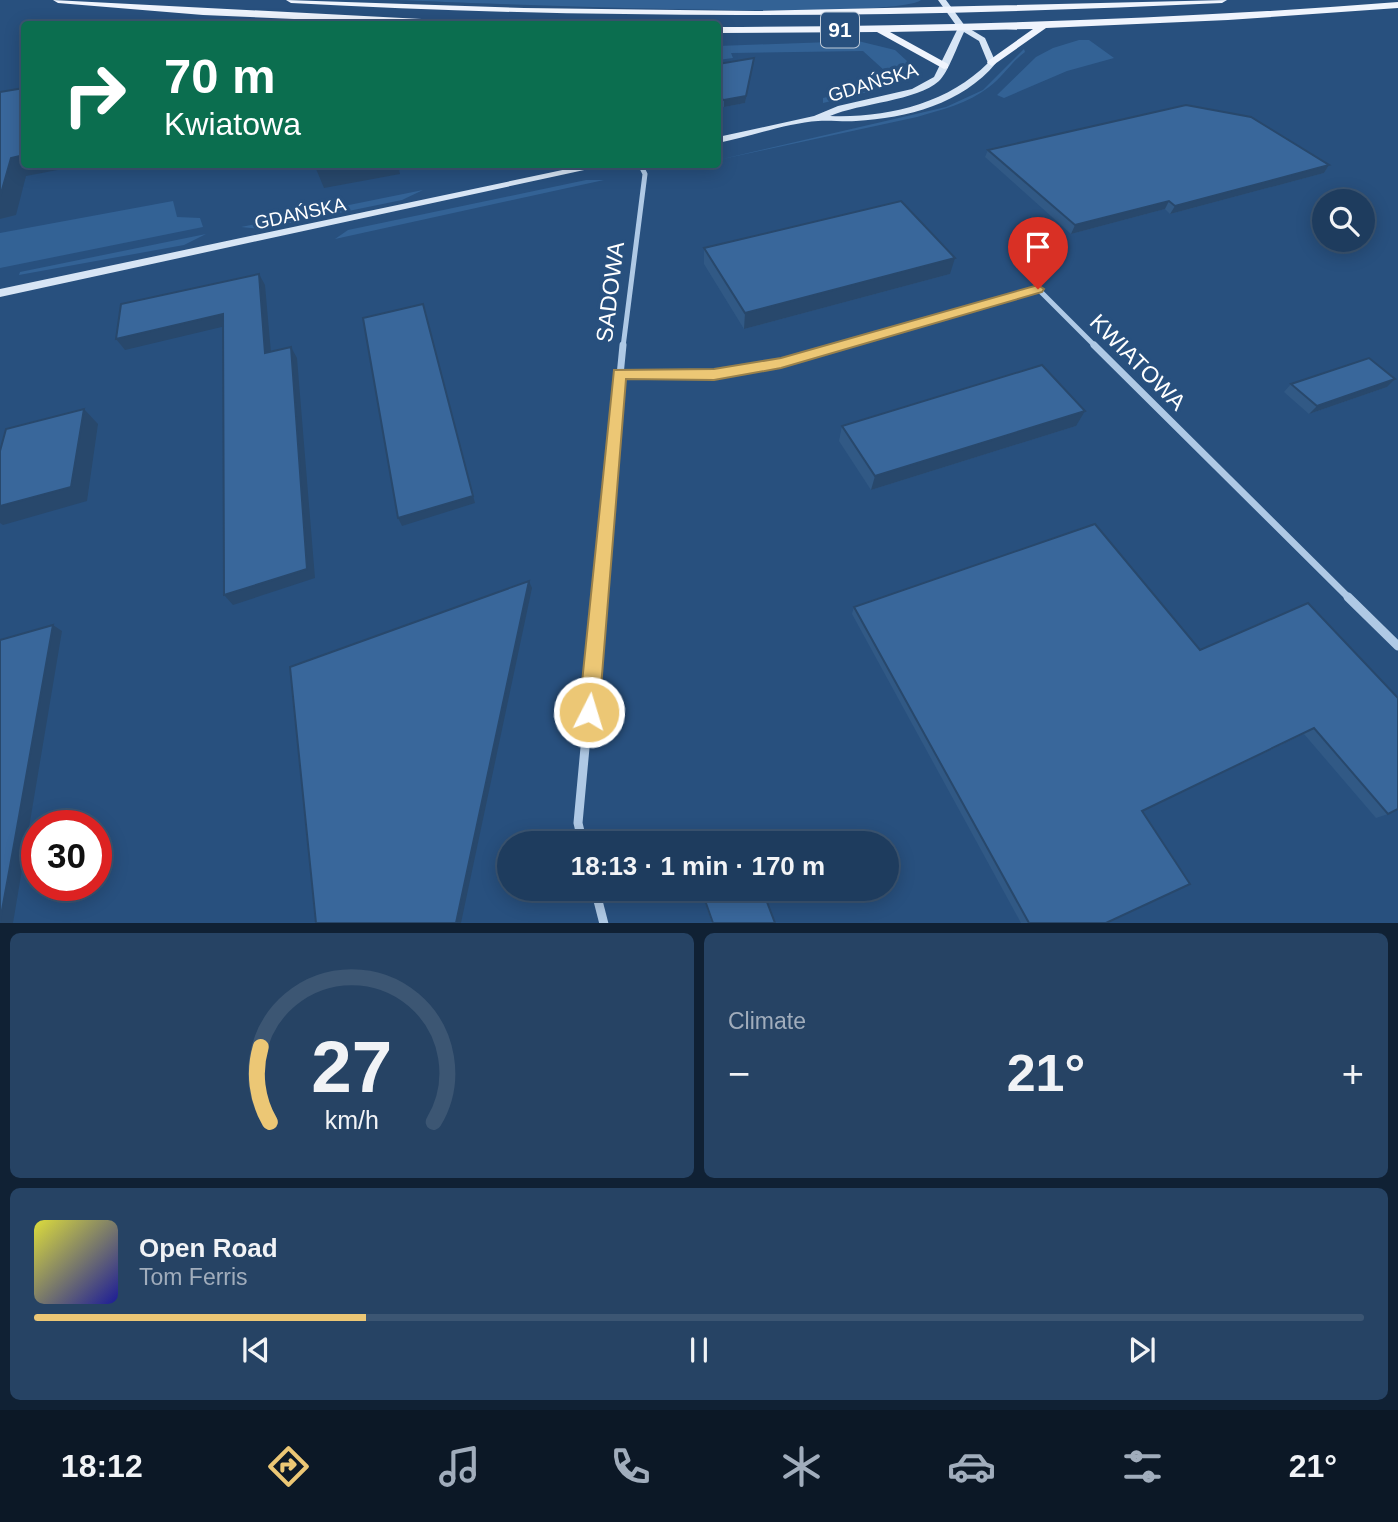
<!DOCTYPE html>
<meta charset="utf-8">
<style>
:root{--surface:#1e3c5e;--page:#264364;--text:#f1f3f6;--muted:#a1adbc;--line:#3c5673;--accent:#ecc775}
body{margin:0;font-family:Arial,sans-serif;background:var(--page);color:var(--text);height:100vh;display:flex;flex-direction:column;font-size:26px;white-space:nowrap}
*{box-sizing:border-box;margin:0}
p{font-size:23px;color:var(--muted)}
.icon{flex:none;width:38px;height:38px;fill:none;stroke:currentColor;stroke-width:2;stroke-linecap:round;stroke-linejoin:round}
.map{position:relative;height:923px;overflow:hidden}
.side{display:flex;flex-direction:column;gap:10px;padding:10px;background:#102134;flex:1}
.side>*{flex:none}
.top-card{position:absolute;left:21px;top:21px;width:700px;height:147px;border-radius:7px;box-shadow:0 4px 18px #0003,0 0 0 2px var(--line);background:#0b6e4f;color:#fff;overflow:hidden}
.fabs{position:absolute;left:1312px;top:189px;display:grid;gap:14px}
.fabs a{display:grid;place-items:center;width:63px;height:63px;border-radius:50%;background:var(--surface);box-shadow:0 4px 18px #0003,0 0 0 2px var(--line);font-size:35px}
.speed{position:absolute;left:21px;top:810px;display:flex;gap:14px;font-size:35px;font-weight:700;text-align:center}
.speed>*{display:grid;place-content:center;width:91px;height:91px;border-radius:50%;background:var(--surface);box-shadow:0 4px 18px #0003,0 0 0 2px var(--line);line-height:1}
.speed .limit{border:10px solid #d22;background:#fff;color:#111}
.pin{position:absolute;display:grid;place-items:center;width:60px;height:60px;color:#fff;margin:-72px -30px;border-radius:50% 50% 50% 0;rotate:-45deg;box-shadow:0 0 7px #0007}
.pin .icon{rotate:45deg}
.me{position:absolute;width:77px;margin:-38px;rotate:5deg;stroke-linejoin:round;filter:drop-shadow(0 0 5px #0008)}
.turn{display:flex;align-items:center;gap:24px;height:147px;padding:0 28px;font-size:32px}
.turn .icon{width:91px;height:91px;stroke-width:2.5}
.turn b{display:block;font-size:49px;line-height:60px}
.big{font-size:52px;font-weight:800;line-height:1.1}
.side .widget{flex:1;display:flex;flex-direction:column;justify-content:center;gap:10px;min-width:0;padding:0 24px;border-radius:10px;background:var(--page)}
.side .dial{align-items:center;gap:0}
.dial svg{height:182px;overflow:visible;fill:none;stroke:var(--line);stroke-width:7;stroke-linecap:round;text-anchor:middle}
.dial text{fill:var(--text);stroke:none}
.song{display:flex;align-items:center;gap:21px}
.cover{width:84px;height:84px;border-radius:10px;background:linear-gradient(135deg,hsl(60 70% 55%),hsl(240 70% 35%))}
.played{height:7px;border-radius:4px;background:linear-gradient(90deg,var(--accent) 25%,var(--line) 25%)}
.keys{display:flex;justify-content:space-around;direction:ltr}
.heat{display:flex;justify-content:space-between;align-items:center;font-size:38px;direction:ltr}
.side .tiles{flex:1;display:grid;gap:10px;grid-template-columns:1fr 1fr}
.widget:last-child{grid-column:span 2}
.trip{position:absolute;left:497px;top:831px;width:402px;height:70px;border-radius:35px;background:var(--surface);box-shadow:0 4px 18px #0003,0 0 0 2px var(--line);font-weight:800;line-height:70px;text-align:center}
.tab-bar{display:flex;height:112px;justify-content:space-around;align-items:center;background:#0c1826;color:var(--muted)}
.tab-bar .icon{width:49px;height:49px}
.tab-bar .selected{color:var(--accent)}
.tab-bar b{font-size:32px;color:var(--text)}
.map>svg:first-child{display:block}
</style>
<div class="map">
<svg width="1398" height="924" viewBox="0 0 1398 924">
<rect width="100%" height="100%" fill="#28507e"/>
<g fill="#336295">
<path d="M 393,0 L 921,0 C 892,22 460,2 393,0 Z"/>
<path d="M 1079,40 L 1089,40 L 1114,58 L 1067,71 L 1004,98 L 997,95 L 1036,57 L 1053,48 Z"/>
<path d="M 858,41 L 895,50 L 907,61 L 904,73 L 876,90 L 823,103 L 823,98 L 862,88 L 885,71 L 863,51 L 731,53 L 733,58 L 718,60 L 718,46 Z"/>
<path d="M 1024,49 L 1025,52 C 1011,62 1003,77 989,87 C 969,103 941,110 917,117 L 718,160 L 946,107 L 983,90 Z"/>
<path d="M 586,180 L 604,180 L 335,239 L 348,230 Z"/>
<path d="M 423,190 L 402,200 L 261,229 L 241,227 Z"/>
<path d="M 173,201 L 177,217 L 200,218 L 203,227 L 0,268 L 0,233 Z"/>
<path d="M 206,234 L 184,245 L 19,275 L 20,272 Z"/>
</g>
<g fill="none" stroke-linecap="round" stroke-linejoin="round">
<g stroke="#afc9e5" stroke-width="5">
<path d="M 623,347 L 645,174 L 640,164"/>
<path d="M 838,347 L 1038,289 L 1096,347"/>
</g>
<g stroke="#afc9e5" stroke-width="7">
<path d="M 1094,345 L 1350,599"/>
<path d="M 619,374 L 714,375 L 781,363 L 844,345"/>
<path d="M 598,599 L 623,345"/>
</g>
<g stroke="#afc9e5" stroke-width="9">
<path d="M 1348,597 L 1398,646"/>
<path d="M 583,844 L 578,823 L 599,597"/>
<path d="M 595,889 L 604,924"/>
</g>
<g fill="#d7e5f5" fill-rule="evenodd">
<path d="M 938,0 L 946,0 L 965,26 L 985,38 L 996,63 C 962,104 907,118 856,121 C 843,122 830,120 818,121 C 787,123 749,137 718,143 L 718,137 L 814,116 L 838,106 L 912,89 L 934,77 L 958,28 ZM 964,32 L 979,41 L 988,63 C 947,104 887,118 830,116 C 860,103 917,101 939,81 C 948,73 958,44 964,32 Z"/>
<path d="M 591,164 L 612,164 L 0,297 L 0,289 Z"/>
</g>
<g fill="#eff4fd" fill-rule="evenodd">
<path d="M 53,0 L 460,21 L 465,24 L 409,24 L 203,15 L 58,3 Z"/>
<path d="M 286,0 L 524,8 L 756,11 L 1227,0 L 1222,3 C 911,18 602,20 291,3 Z"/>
<path d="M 1398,2 L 1398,8 L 1228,20 L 1046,28 L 992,66 L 987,63 L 988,61 L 1033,29 L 890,32 L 948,64 L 948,68 L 944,69 L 877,32 L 718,33 L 718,27 C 945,26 1171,20 1398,2 Z"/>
</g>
</g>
<g fill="#315985">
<path d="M 718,64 L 753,66 L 745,103 L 724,107 L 718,106 Z"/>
<path d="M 988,150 L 1329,165 L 1324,173 L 1170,214 L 1165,209 L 1071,234 L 985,157 Z"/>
<path d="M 704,248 L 950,274 L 744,329 L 704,264 Z"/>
<path d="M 1291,384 L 1387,387 L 1309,414 L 1284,392 Z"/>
<path d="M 842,426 L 1076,426 L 871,490 L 839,441 Z"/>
<path d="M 1308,603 L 1388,814 L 1376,818 L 1304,734 L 1142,811 L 1106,923 L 1021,923 L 852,614 L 854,607 L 1200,650 Z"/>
<path d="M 700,889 L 762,889 L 775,923 L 712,923 Z"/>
</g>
<g fill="#28486c">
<path d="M 754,58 L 753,66 L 745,103 L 724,107 L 724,100 Z"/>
<path d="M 24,155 L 24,164 L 89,164 L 26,176 L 16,215 L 0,219 L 0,197 L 11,158 Z"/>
<path d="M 314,164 L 398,164 L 400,174 L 324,188 Z"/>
<path d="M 1329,165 L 1324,173 L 1170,214 L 1175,206 Z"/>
<path d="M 1169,201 L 1165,209 L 1071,234 L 1075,225 Z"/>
<path d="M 955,258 L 950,274 L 744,329 L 745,313 Z"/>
<path d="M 259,274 L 265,285 L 272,364 L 265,353 Z"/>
<path d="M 423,304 L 475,503 L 402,526 L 398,518 Z"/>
<path d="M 223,314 L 230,325 L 125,350 L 116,339 Z"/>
<path d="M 291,347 L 297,358 L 315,578 L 233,605 L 224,595 Z"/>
<path d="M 1395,379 L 1387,387 L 1309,414 L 1317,406 Z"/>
<path d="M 84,409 L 98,424 L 87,501 L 3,525 L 0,523 L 0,506 Z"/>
<path d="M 1085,411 L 1076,426 L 871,490 L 875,476 Z"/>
<path d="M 529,581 L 532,588 L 461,923 L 456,923 Z"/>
<path d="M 53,625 L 62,631 L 13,923 L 0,923 Z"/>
</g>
<g fill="#39679b" stroke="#28486c" stroke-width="2">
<path d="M 754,58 L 746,96 L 724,100 L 718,98 L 718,64 Z"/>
<path d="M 24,88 L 24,155 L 11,158 L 0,197 L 0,92 Z"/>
<path d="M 1186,105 L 1251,117 L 1329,165 L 1175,206 L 1169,201 L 1075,225 L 988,150 Z"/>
<path d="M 901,201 L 955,258 L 745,313 L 704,248 Z"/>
<path d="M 259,274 L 265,353 L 291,347 L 307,569 L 224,595 L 223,314 L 116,339 L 121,304 Z"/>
<path d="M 423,304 L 473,496 L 398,518 L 363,318 Z"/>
<path d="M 1369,358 L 1395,379 L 1317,406 L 1291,384 Z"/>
<path d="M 1042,365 L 1085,411 L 875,476 L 842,426 Z"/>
<path d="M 84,409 L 71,487 L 0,506 L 0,451 L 6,429 Z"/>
<path d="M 1095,524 L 1200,650 L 1308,603 L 1398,698 L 1398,809 L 1388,814 L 1314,728 L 1142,811 L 1190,884 L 1106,923 L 1029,923 L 854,607 Z"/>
<path d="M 529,581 L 456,923 L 316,923 L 290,667 Z"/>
<path d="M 53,625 L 15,839 L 0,921 L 0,640 Z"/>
<path d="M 742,834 L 745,844 L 719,844 Z"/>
<path d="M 701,889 L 762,889 L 775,923 L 713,923 Z"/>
</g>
<path fill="#ecc775" stroke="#99814c" stroke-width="2" d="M 1038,285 L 1044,289 L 1042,292 L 781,368 L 714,380 L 626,379 L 599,712 L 596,719 L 589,722 L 581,719 L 579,712 L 614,370 L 714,369 L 781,358 Z"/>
<g text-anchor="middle" stroke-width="7" stroke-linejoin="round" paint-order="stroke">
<g font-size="19" fill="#fff" stroke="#28507e">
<text transform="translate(873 82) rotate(-17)" y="7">GDAŃSKA</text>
<text transform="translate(300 213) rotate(-12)" y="7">GDAŃSKA</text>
</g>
<rect fill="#28507e" stroke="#becad8" stroke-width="2" x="821" y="12.5" width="38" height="35" rx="5"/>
<g font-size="21" font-weight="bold" fill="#fff">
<text x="840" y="37">91</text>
</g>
<g font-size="23" fill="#fff" stroke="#28507e">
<text transform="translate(610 292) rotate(-83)" y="8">SADOWA</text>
<text transform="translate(1138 362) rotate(45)" y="8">KWIATOWA</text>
</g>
</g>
</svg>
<div class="fabs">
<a><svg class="icon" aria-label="search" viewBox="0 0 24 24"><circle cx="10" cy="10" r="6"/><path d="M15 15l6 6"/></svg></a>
</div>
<div class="speed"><div class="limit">30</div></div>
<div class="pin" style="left:1038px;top:289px;background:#d93025"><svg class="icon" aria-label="arrive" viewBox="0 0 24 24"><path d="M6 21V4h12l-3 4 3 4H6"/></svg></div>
<svg class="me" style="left:589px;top:712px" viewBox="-20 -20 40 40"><circle r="17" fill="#ecc775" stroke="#fff" stroke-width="3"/><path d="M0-11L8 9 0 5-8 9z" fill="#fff"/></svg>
<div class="trip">18:13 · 1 min · 170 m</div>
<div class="top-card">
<div class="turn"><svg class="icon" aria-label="right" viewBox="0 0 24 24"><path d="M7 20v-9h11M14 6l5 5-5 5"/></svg><div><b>70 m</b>Kwiatowa</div></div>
</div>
</div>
<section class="side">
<div class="tiles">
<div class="widget dial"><svg viewBox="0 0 100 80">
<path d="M14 69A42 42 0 1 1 86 69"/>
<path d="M14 69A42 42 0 0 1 10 36" stroke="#ecc775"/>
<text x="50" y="56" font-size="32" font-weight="700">27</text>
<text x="50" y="72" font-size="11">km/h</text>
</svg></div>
<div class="widget"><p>Climate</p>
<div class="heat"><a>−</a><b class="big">21°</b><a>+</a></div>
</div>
<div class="widget">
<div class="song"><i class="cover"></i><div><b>Open Road</b><p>Tom Ferris</p></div></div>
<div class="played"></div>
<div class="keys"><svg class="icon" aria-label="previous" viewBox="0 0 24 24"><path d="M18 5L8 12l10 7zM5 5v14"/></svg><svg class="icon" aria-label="pause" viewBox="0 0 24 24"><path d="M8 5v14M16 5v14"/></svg><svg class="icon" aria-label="next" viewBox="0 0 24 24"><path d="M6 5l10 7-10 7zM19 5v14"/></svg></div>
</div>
</div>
</section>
<nav class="tab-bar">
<b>18:12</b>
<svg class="icon selected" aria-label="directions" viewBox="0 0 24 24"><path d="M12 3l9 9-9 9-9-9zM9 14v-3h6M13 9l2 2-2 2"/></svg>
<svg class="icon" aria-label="music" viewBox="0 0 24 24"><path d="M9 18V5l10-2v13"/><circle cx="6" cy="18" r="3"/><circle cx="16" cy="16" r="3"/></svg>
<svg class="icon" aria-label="phone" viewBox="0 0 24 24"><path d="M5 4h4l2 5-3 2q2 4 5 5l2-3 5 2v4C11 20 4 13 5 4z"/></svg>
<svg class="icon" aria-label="climate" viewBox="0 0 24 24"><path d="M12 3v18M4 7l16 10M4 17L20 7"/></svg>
<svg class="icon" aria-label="car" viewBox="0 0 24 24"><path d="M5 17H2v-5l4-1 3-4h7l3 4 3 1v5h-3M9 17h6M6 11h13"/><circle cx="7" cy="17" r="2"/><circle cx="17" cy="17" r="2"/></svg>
<svg class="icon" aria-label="filters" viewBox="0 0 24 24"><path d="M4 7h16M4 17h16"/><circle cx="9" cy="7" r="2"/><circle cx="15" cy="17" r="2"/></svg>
<b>21°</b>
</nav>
